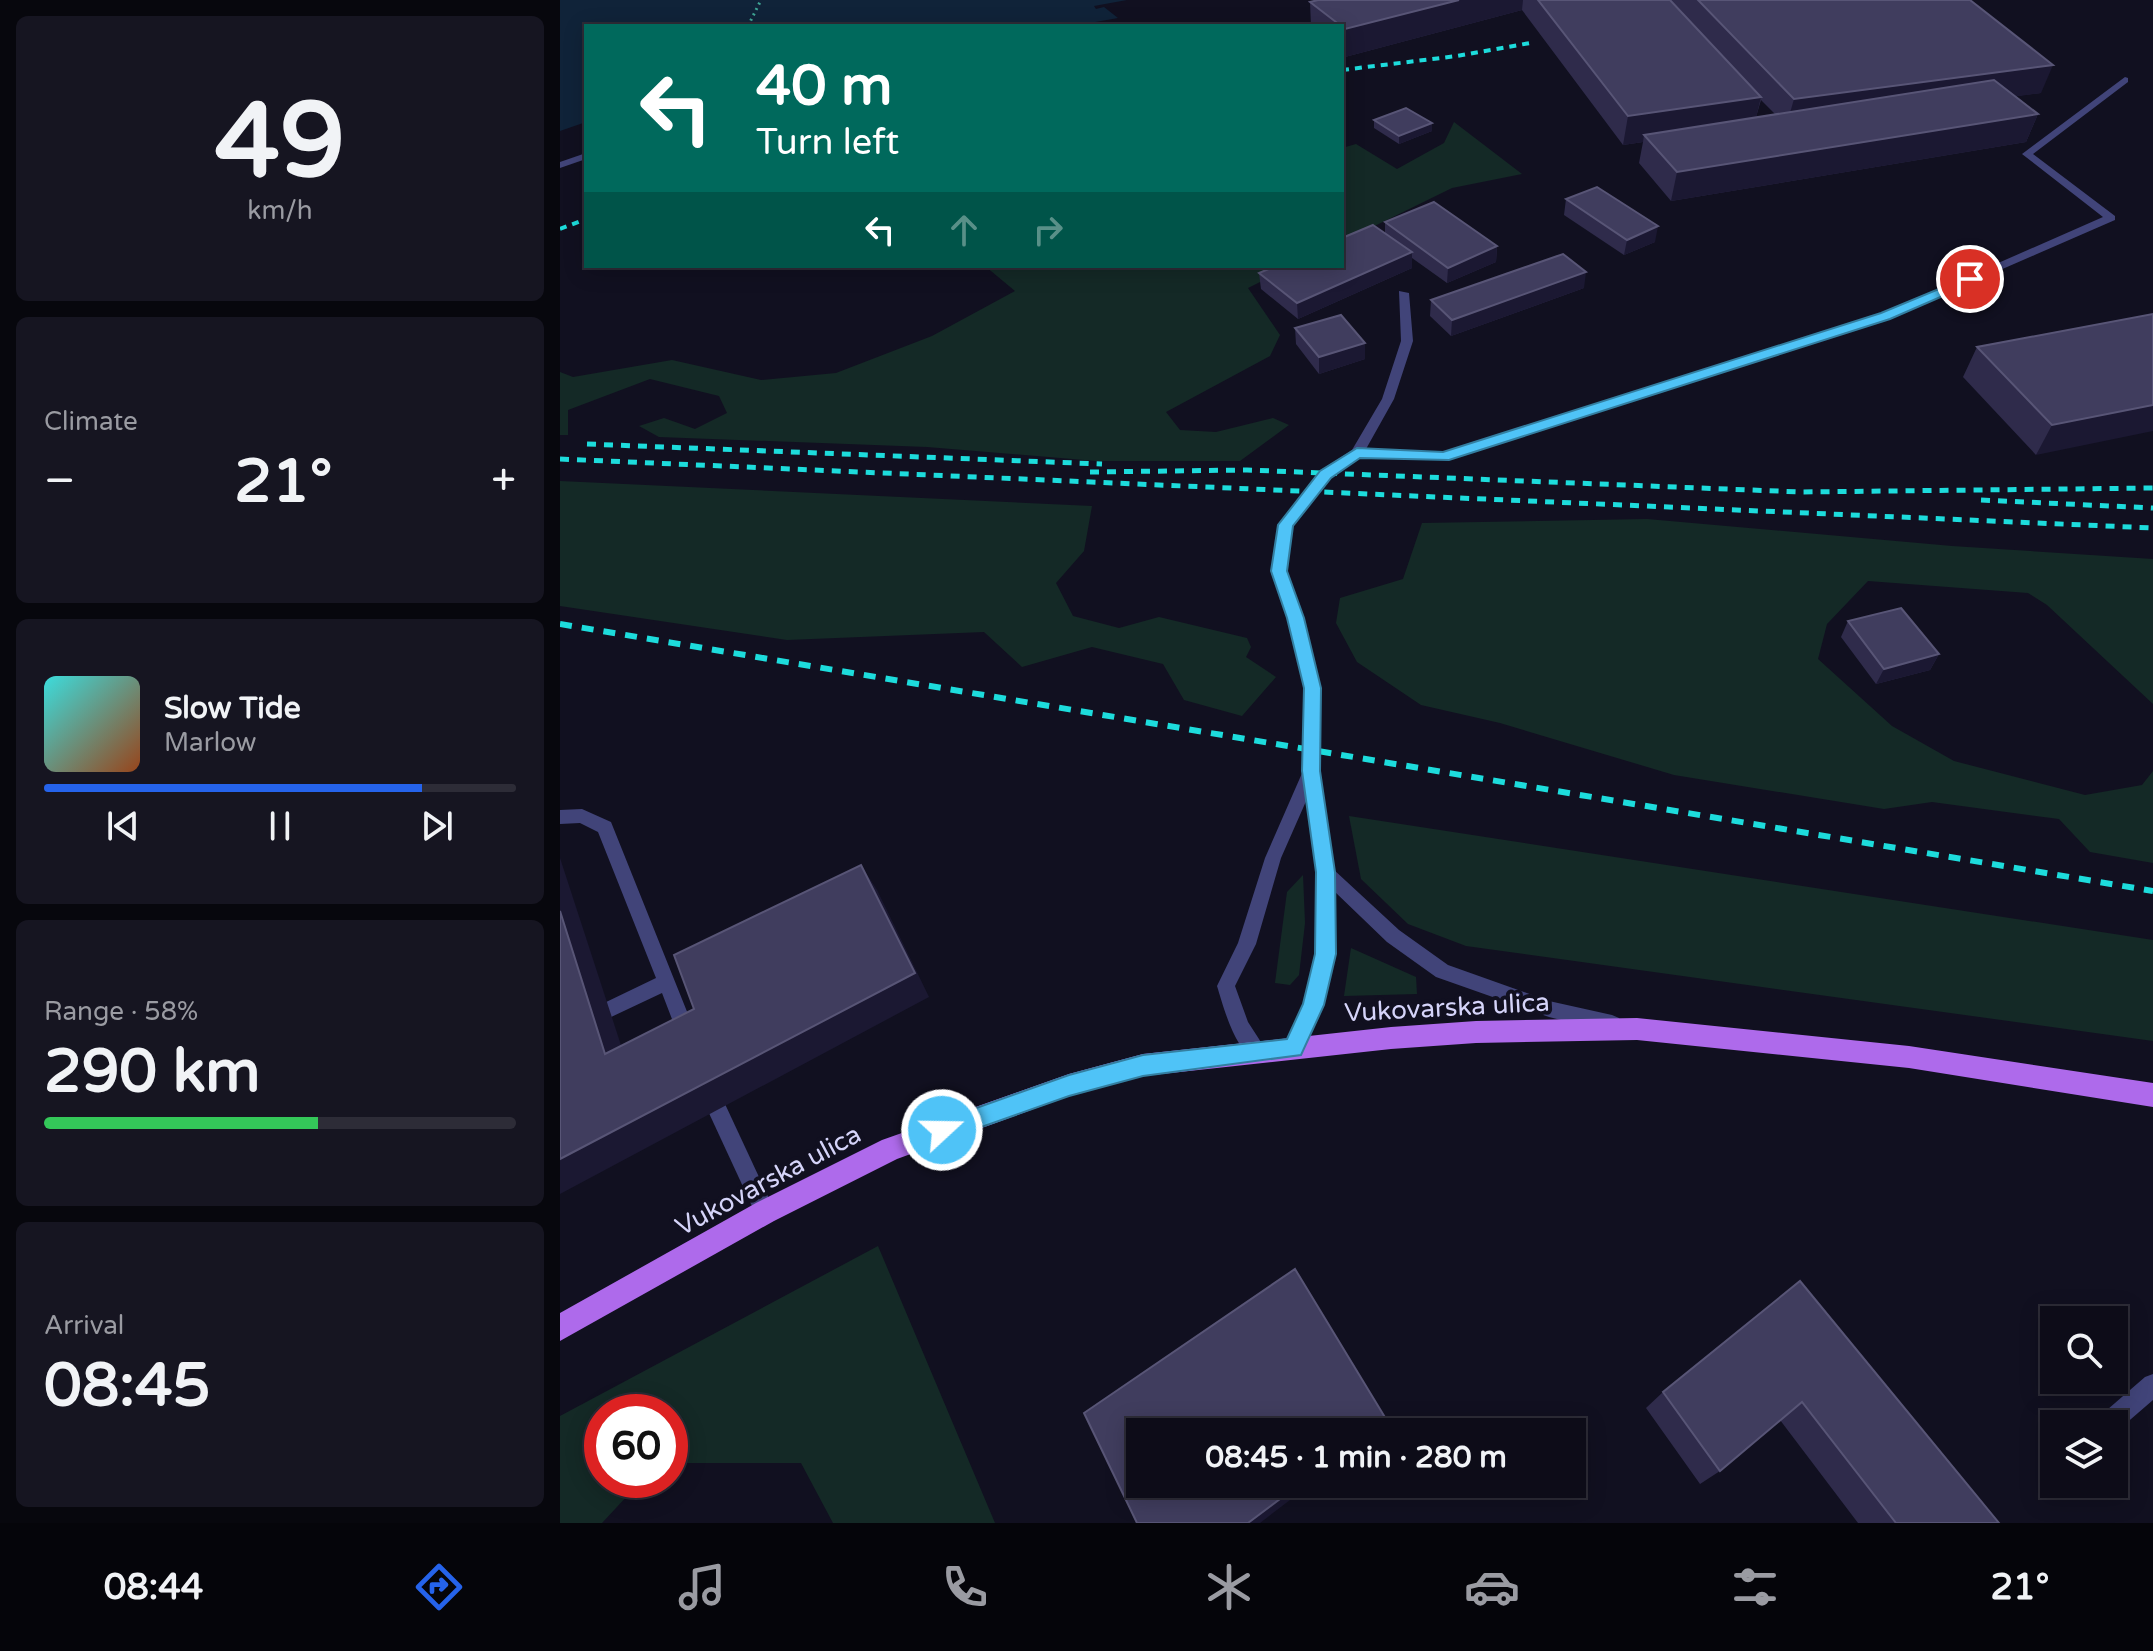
<!DOCTYPE html>
<meta charset="utf-8">
<style>
:root{--surface:#0d0c18;--page:#161521;--text:#f1f3f6;--muted:#9a9ba2;--line:#2d2c37;--accent:#2563eb}
body{margin:0;font-family:"Varela Round",sans-serif;background:var(--page);color:var(--text);height:100vh;display:flex;flex-direction:column;font-size:30px;white-space:nowrap}
*{box-sizing:border-box;margin:0}
p{font-size:26px;color:var(--muted)}
.icon{flex:none;width:44px;height:44px;fill:none;stroke:currentColor;stroke-width:2;stroke-linecap:round;stroke-linejoin:round}
.map{position:relative;flex:1;overflow:hidden}
.details{display:flex;flex-direction:column;gap:16px;padding:16px;background:#07070d;width:560px}
.details>*{flex:none}
.banner{position:absolute;left:24px;top:24px;width:760px;height:244px;border-radius:0px;box-shadow:0 4px 20px #0003,0 0 0 2px var(--line);background:#00695c;color:#fff;overflow:hidden}
.buttons{position:absolute;left:1480px;top:1306px;display:grid;gap:16px}
.buttons a{display:grid;place-items:center;width:88px;height:88px;border-radius:0px;background:var(--surface);box-shadow:0 4px 20px #0003,0 0 0 2px var(--line);font-size:40px}
.speed{position:absolute;left:24px;top:1394px;display:flex;gap:16px;font-size:40px;font-weight:700;text-align:center}
.speed>*{display:grid;place-content:center;width:104px;height:104px;border-radius:50%;background:var(--surface);box-shadow:0 4px 20px #0003,0 0 0 2px var(--line);line-height:1}
.speed .limit{border:12px solid #d22;background:#fff;color:#111}
.pin{position:absolute;display:grid;place-items:center;width:68px;height:68px;color:#fff;margin:-34px;border:4px solid #fff;border-radius:50%;box-shadow:0 2px 8px #0007}
.me{position:absolute;width:88px;margin:-44px;rotate:69deg;stroke-linejoin:round;filter:drop-shadow(0 0 6px #0008)}
.turn{display:flex;align-items:center;gap:28px;height:168px;padding:0 40px;font-size:36px}
.turn .icon{width:104px;height:104px;stroke-width:2.5}
.turn b{display:block;font-size:56px;line-height:68px}
.lanes{display:flex;align-items:center;height:76px;padding:0 40px;background:#0003;justify-content:center;gap:40px;direction:ltr}
.lanes .off{opacity:.35}
.big{font-size:60px;font-weight:700;line-height:1.1}
.details .card{flex:1;display:flex;flex-direction:column;justify-content:center;gap:12px;min-width:0;padding:0 28px;border-radius:12px;background:var(--page)}
.details .dial{align-items:center;gap:0}
.dial b{font-size:104px;line-height:1}
.song{display:flex;align-items:center;gap:24px}
.cover{width:96px;height:96px;border-radius:12px;background:linear-gradient(135deg,hsl(180 70% 55%),hsl(20 70% 35%))}
.played{height:8px;border-radius:4px;background:linear-gradient(90deg,var(--accent) 80%,var(--line) 80%)}
.keys{display:flex;justify-content:space-around;direction:ltr}
.heat{display:flex;justify-content:space-between;align-items:center;font-size:44px;direction:ltr}
.charge{height:12px;border-radius:6px;background:linear-gradient(90deg,#34c759 58%,var(--line) 0)}
.trip{position:absolute;left:566px;top:1418px;width:460px;height:80px;border-radius:0px;background:var(--surface);box-shadow:0 4px 20px #0003,0 0 0 2px var(--line);font-weight:700;line-height:80px;text-align:center}
.tabs{display:flex;height:128px;justify-content:space-around;align-items:center;background:#05050a;color:var(--muted)}
.tabs .icon{width:56px;height:56px}
.tabs .current{color:var(--accent)}
.tabs b{font-size:36px;color:var(--text)}
main{display:flex;flex:1;min-height:0}
.map>svg:first-child{display:block}
</style>
<main>
<section class="details">
<div class="card dial"><b>49</b><p>km/h</p></div>
<div class="card"><p>Climate</p>
<div class="heat"><a>−</a><b class="big">21°</b><a>+</a></div>
</div>
<div class="card">
<div class="song"><i class="cover"></i><div><b>Slow Tide</b><p>Marlow</p></div></div>
<div class="played"></div>
<div class="keys"><svg class="icon" aria-label="previous" viewBox="0 0 24 24"><path d="M18 5L8 12l10 7zM5 5v14"/></svg><svg class="icon" aria-label="pause" viewBox="0 0 24 24"><path d="M8 5v14M16 5v14"/></svg><svg class="icon" aria-label="next" viewBox="0 0 24 24"><path d="M6 5l10 7-10 7zM19 5v14"/></svg></div>
</div>
<div class="card"><p>Range · 58%</p><b class="big">290 km</b><div class="charge"></div></div>
<div class="card"><p>Arrival</p><b class="big">08:45</b></div>
</section>
<div class="map">
<svg width="1593" height="1523" viewBox="0 0 1593 1523">
<rect width="100%" height="100%" fill="#111020"/>
<g fill="#142926">
<path d="M 894,122 L 962,174 L 892,188 L 782,242 L 782,148 L 796,144 L 837,169 L 884,143 Z"/>
<path d="M 425,266 L 732,266 L 688,288 L 720,335 L 710,356 L 606,412 L 620,430 L 656,432 L 713,418 L 729,425 L 680,461 L 536,461 L 367,447 L 99,437 L 79,426 L 104,418 L 135,429 L 167,413 L 159,396 L 90,379 L 8,410 L 8,435 L 0,435 L 0,372 L 13,377 L 112,360 L 201,380 L 276,373 L 372,336 L 455,291 Z"/>
<path d="M 0,481 L 532,506 L 524,551 L 496,583 L 513,616 L 559,628 L 599,617 L 687,638 L 691,647 L 686,657 L 716,677 L 682,716 L 624,700 L 603,664 L 532,647 L 462,667 L 424,632 L 227,640 L 0,606 Z"/>
<path d="M 1087,519 L 1392,546 L 1593,559 L 1593,704 L 1487,605 L 1468,593 L 1308,581 L 1267,624 L 1258,659 L 1332,726 L 1394,761 L 1525,795 L 1582,785 L 1593,771 L 1593,863 L 1530,852 L 1499,819 L 1372,802 L 1324,809 L 1114,775 L 940,723 L 861,705 L 797,662 L 776,623 L 780,598 L 843,579 L 862,523 Z"/>
<path d="M 789,816 L 1593,940 L 1593,1041 L 906,946 L 848,924 L 801,879 Z"/>
<path d="M 743,875 L 745,923 L 739,975 L 730,985 L 715,983 L 727,892 Z"/>
<path d="M 791,948 L 856,977 L 857,994 L 784,996 Z"/>
<path d="M 318,1246 L 435,1523 L 273,1523 L 241,1463 L 110,1463 L 110,1412 L 42,1412 L 42,1480 L 82,1480 L 42,1523 L 0,1523 L 0,1416 Z"/>
</g>
<path fill="#102339" d="M 0,0 L 567,0 L 534,6 L 536,9 L 544,7 L 558,18 L 513,26 L 26,26 L 26,122 L 0,131 Z"/>
<g fill="none" stroke-linecap="round" stroke-linejoin="round">
<path stroke="#3ea494" stroke-width="3" stroke-dasharray="2 4" stroke-linecap="butt" d="M 188,26 L 201,0"/>
<g fill="#414479" fill-rule="evenodd">
<path d="M 26,153 L 26,159 L 0,168 L 0,162 Z"/>
<path d="M 22,809 L 51,822 L 53,827 L 136,1034 L 134,1040 L 127,1043 L 120,1040 L 102,993 L 49,1018 L 42,1016 L 40,1010 L 42,1004 L 96,978 L 38,832 L 20,823 L 0,824 L 0,810 Z"/>
<path d="M 158,1102 L 165,1104 L 212,1205 L 215,1212 L 212,1219 L 205,1222 L 198,1219 L 148,1111 L 151,1104 Z"/>
<path d="M 1593,1374 L 1593,1400 L 1556,1432 L 1554,1433 L 1554,1424 L 1537,1424 L 1540,1416 L 1585,1377 Z"/>
</g>
<path fill="#414479" fill-rule="evenodd" d="M 1565,77 L 1568,78 L 1568,82 L 1473,154 L 1555,216 L 1555,220 L 1330,318 L 888,460 L 800,457 L 770,477 L 733,526 L 726,571 L 742,618 L 761,688 L 759,771 L 773,869 L 839,930 L 888,965 L 989,1001 L 1052,1015 L 1059,1018 L 1061,1024 L 1059,1030 L 1052,1033 L 989,1017 L 876,977 L 827,942 L 774,891 L 775,954 L 763,1005 L 740,1054 L 733,1057 L 726,1054 L 724,1048 C 730,1033 740,1019 745,1003 C 768,938 756,866 747,799 L 721,858 L 696,944 L 675,986 L 688,1022 L 708,1053 L 706,1059 L 699,1062 C 675,1053 664,1008 657,986 L 678,943 L 705,858 L 743,771 L 745,688 L 728,618 L 712,571 L 719,525 L 760,471 L 792,450 L 822,399 L 841,341 L 839,291 L 849,293 L 853,341 L 834,399 L 806,449 L 882,453 L 1322,314 L 1543,217 L 1462,154 Z"/>
<path fill="#ae6aeb" fill-rule="evenodd" d="M 1077,1018 L 1349,1046 L 1593,1083 L 1593,1107 L 1349,1068 L 1077,1040 L 916,1043 L 831,1049 L 583,1076 L 509,1096 L 337,1159 L 214,1221 L 0,1341 L 0,1313 L 196,1203 L 322,1140 L 509,1074 L 583,1054 L 831,1027 L 916,1021 Z"/>
<g stroke="#1ddcdc" stroke-width="4" stroke-dasharray="7 6" stroke-linecap="butt">
<path d="M 782,70 L 897,56 L 970,43"/>
<path d="M 0,229 L 26,219"/>
</g>
<g stroke="#1ddcdc" stroke-width="5" stroke-dasharray="9 8" stroke-linecap="butt">
<path d="M 27,444 L 542,464"/>
<path d="M 0,459 L 1593,528"/>
<path d="M 530,472 L 687,470 L 1241,492 L 1593,488"/>
<path d="M 1421,500 L 1593,508"/>
</g>
<path stroke="#1ddcdc" stroke-width="6" stroke-dasharray="12 10" stroke-linecap="butt" d="M 0,624 L 1593,891"/>
</g>
<g fill="#2f2b4b" fill-rule="evenodd">
<path d="M 758,0 L 1410,0 L 1481,93 L 1456,96 L 1478,114 L 1466,142 L 1111,201 L 1079,163 L 1083,142 L 1063,145 L 962,10 L 785,57 L 782,54 L 782,26 L 751,26 L 750,2 ZM 1201,100 L 1215,114 L 1196,117 Z"/>
<path d="M 814,120 L 872,131 L 839,144 L 814,128 Z"/>
<path d="M 1006,199 L 1095,242 L 1064,255 L 1004,215 Z"/>
<path d="M 825,222 L 937,246 L 936,262 L 887,283 L 852,258 L 852,268 L 738,319 L 701,289 L 699,273 L 825,233 Z"/>
<path d="M 1024,288 L 891,336 L 870,316 L 871,300 Z"/>
<path d="M 1593,314 L 1476,455 L 1403,377 L 1417,347 Z"/>
<path d="M 735,328 L 805,359 L 759,374 L 736,344 Z"/>
<path d="M 1288,621 L 1379,654 L 1370,670 L 1316,684 L 1281,637 Z"/>
<path d="M 1240,1281 L 1439,1523 L 1298,1523 L 1220,1420 L 1160,1471 L 1140,1484 L 1086,1408 L 1103,1392 Z"/>
</g>
<g fill="#1b1832">
<path d="M 899,0 L 963,0 L 962,10 L 785,57 L 785,29 Z"/>
<path d="M 1493,65 L 1481,93 L 1226,127 L 1234,99 Z"/>
<path d="M 1201,97 L 1194,126 L 1084,135 L 1083,142 L 1063,145 L 1068,116 Z"/>
<path d="M 1478,114 L 1466,142 L 1111,201 L 1117,172 Z"/>
<path d="M 872,123 L 872,131 L 839,144 L 839,136 Z"/>
<path d="M 1098,226 L 1095,242 L 1064,255 L 1067,240 Z"/>
<path d="M 937,246 L 936,262 L 887,283 L 888,268 Z"/>
<path d="M 852,252 L 852,268 L 738,319 L 737,303 Z"/>
<path d="M 1026,272 L 1024,288 L 891,336 L 892,320 Z"/>
<path d="M 805,343 L 805,359 L 759,374 L 759,357 Z"/>
<path d="M 1593,405 L 1593,431 L 1476,455 L 1492,425 Z"/>
<path d="M 1379,654 L 1370,670 L 1316,684 L 1324,669 Z"/>
<path d="M 0,858 L 71,1076 L 45,1054 L 0,911 Z"/>
<path d="M 301,865 L 317,890 L 369,997 L 0,1194 L 0,1159 Z"/>
<path d="M 826,1419 L 825,1428 L 820,1432 L 809,1432 Z"/>
<path d="M 740,1484 L 751,1484 L 700,1523 L 688,1523 Z"/>
</g>
<g fill="#403d5e" stroke="#585576" stroke-width="2">
<path d="M 758,0 L 899,0 L 785,29 L 750,2 Z"/>
<path d="M 978,0 L 1110,0 L 1201,97 L 1068,116 Z"/>
<path d="M 1138,0 L 1410,0 L 1493,65 L 1234,99 Z"/>
<path d="M 1434,80 L 1478,114 L 1117,172 L 1084,135 Z"/>
<path d="M 846,108 L 872,123 L 839,136 L 814,120 Z"/>
<path d="M 1037,187 L 1098,226 L 1067,240 L 1006,199 Z"/>
<path d="M 874,202 L 937,246 L 888,268 L 825,222 Z"/>
<path d="M 813,225 L 852,252 L 737,303 L 699,273 L 716,266 L 782,266 L 782,238 Z"/>
<path d="M 1003,254 L 1026,272 L 892,320 L 871,300 Z"/>
<path d="M 1593,314 L 1593,405 L 1492,425 L 1417,347 Z"/>
<path d="M 781,315 L 805,343 L 759,357 L 735,328 Z"/>
<path d="M 1341,608 L 1379,654 L 1324,669 L 1288,621 Z"/>
<path d="M 301,865 L 355,973 L 0,1159 L 0,911 L 45,1054 L 134,1009 L 114,955 Z"/>
<path d="M 735,1269 L 826,1419 L 809,1432 L 580,1432 L 580,1484 L 740,1484 L 688,1523 L 577,1523 L 524,1413 Z"/>
<path d="M 1240,1281 L 1439,1523 L 1336,1523 L 1242,1402 L 1160,1471 L 1103,1392 Z"/>
</g>
<path fill="#4fc3f7" stroke="#337fa1" stroke-width="2" d="M 1410,276 L 1415,277 L 1415,282 L 1330,319 L 889,460 L 800,458 L 771,478 L 733,526 L 727,571 L 744,618 L 761,688 L 760,771 L 775,872 L 776,954 L 764,1005 L 741,1055 L 583,1076 L 509,1096 L 382,1141 L 374,1138 L 371,1130 L 374,1123 L 509,1075 L 583,1055 L 727,1039 L 743,1004 L 755,954 L 756,872 L 742,771 L 744,688 L 727,618 L 711,571 L 718,525 L 760,471 L 797,448 L 883,452 L 1321,313 Z"/>
<g text-anchor="middle" stroke-width="8" stroke-linejoin="round" paint-order="stroke">
<g font-size="26" fill="#d5d4f9" stroke="#111020">
<text transform="translate(887 1007) rotate(-3)" y="9">Vukovarska ulica</text>
<text transform="translate(208 1180) rotate(-28)" y="9">Vukovarska ulica</text>
</g>
</g>
</svg>
<div class="buttons">
<a><svg class="icon" aria-label="search" viewBox="0 0 24 24"><circle cx="10" cy="10" r="6"/><path d="M15 15l6 6"/></svg></a>
<a><svg class="icon" aria-label="layers" viewBox="0 0 24 24"><path d="M12 4l9 5-9 5-9-5zM3 14l9 5 9-5"/></svg></a>
</div>
<div class="speed"><div class="limit">60</div></div>
<div class="pin" style="left:1410px;top:279px;background:#d93025"><svg class="icon" aria-label="arrive" viewBox="0 0 24 24"><path d="M6 21V4h12l-3 4 3 4H6"/></svg></div>
<svg class="me" style="left:382px;top:1130px" viewBox="-20 -20 40 40"><circle r="17" fill="#4fc3f7" stroke="#fff" stroke-width="3"/><path d="M0-11L8 9 0 5-8 9z" fill="#fff"/></svg>
<div class="trip">08:45 · 1 min · 280 m</div>
<div class="banner">
<div class="turn"><svg class="icon" aria-label="left" viewBox="0 0 24 24"><path d="M17 20v-9H6M10 6l-5 5 5 5"/></svg><div><b>40 m</b>Turn left</div></div>
<div class="lanes"><svg class="icon" aria-label="left" viewBox="0 0 24 24"><path d="M17 20v-9H6M10 6l-5 5 5 5"/></svg><svg class="icon off" aria-label="ahead" viewBox="0 0 24 24"><path d="M12 20V5M6 11l6-6 6 6"/></svg><svg class="icon off" aria-label="right" viewBox="0 0 24 24"><path d="M7 20v-9h11M14 6l5 5-5 5"/></svg></div>
</div>
</div>
</main>
<nav class="tabs">
<b>08:44</b>
<svg class="icon current" aria-label="directions" viewBox="0 0 24 24"><path d="M12 3l9 9-9 9-9-9zM9 14v-3h6M13 9l2 2-2 2"/></svg>
<svg class="icon" aria-label="music" viewBox="0 0 24 24"><path d="M9 18V5l10-2v13"/><circle cx="6" cy="18" r="3"/><circle cx="16" cy="16" r="3"/></svg>
<svg class="icon" aria-label="phone" viewBox="0 0 24 24"><path d="M5 4h4l2 5-3 2q2 4 5 5l2-3 5 2v4C11 20 4 13 5 4z"/></svg>
<svg class="icon" aria-label="climate" viewBox="0 0 24 24"><path d="M12 3v18M4 7l16 10M4 17L20 7"/></svg>
<svg class="icon" aria-label="car" viewBox="0 0 24 24"><path d="M5 17H2v-5l4-1 3-4h7l3 4 3 1v5h-3M9 17h6M6 11h13"/><circle cx="7" cy="17" r="2"/><circle cx="17" cy="17" r="2"/></svg>
<svg class="icon" aria-label="filters" viewBox="0 0 24 24"><path d="M4 7h16M4 17h16"/><circle cx="9" cy="7" r="2"/><circle cx="15" cy="17" r="2"/></svg>
<b>21°</b>
</nav>
